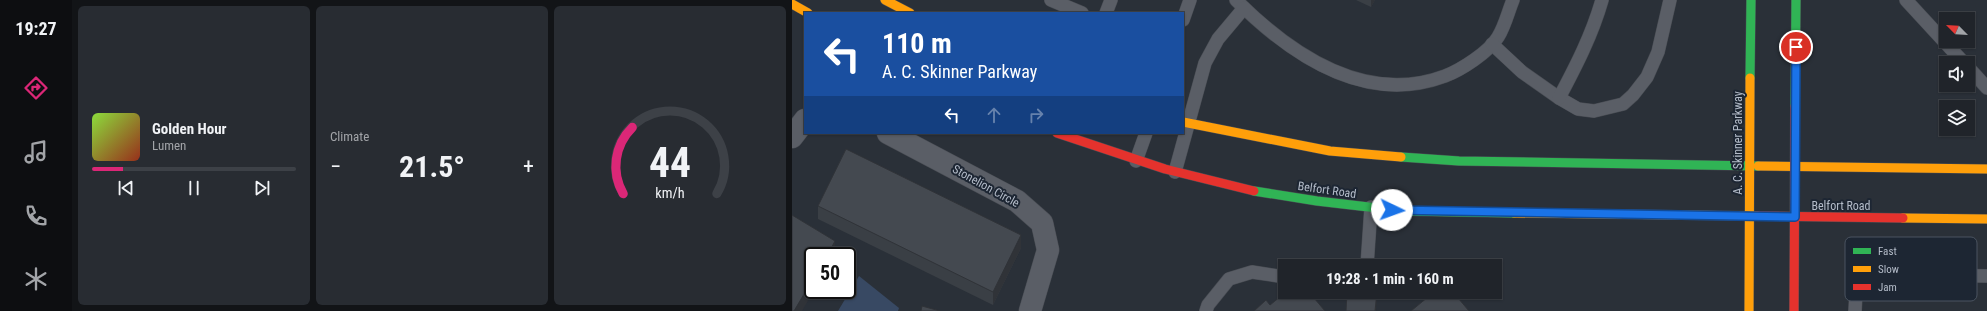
<!DOCTYPE html>
<meta charset="utf-8">
<style>
:root{--surface:#20242a;--page:#282c32;--text:#f1f3f6;--muted:#a2a4a8;--line:#3d4147;--accent:#db2777}
body{margin:0;font-family:"Roboto Condensed",sans-serif;background:var(--page);color:var(--text);height:100vh;display:flex;flex-direction:column;font-size:15px;white-space:nowrap}
*{box-sizing:border-box;margin:0}
p{font-size:13px;color:var(--muted)}
.icon{flex:none;width:22px;height:22px;fill:none;stroke:currentColor;stroke-width:2;stroke-linecap:round;stroke-linejoin:round}
.map{position:relative;flex:1;overflow:hidden}
.drawer{display:flex;flex-direction:column;gap:6px;padding:6px;background:#121417;width:720px}
.drawer>*{flex:none}
.guide{position:absolute;left:12px;top:12px;width:380px;height:122px;border-radius:0px;box-shadow:0 1px 3px #0004,0 0 0 1px var(--line);background:#1a4fa0;color:#fff;overflow:hidden}
.needle{width:26px;rotate:294deg}
.controls{position:absolute;left:1147px;top:12px;display:grid;gap:8px}
.controls a{display:grid;place-items:center;width:36px;height:36px;border-radius:0px;background:var(--surface);box-shadow:0 1px 3px #0004,0 0 0 1px var(--line);font-size:20px}
.speed{position:absolute;left:12px;top:247px;display:flex;gap:8px;font-size:20px;font-weight:700;text-align:center}
.speed>*{display:grid;place-content:center;width:52px;height:52px;border-radius:50%;background:var(--surface);box-shadow:0 1px 3px #0004,0 0 0 1px var(--line);line-height:1}
.speed .limit{border:2px solid #111;border-radius:6px;background:#fff;color:#111}
.pin{position:absolute;display:grid;place-items:center;width:34px;height:34px;color:#fff;margin:-17px;border:2px solid #fff;border-radius:50%;box-shadow:0 1px 4px #0007}
.me{position:absolute;width:44px;margin:-22px;rotate:93deg;stroke-linejoin:round;filter:drop-shadow(0 0 3px #0008)}
.turn{display:flex;align-items:center;gap:14px;height:84px;padding:0 12px;font-size:18px}
.turn .icon{width:52px;height:52px;stroke-width:2.5}
.turn b{display:block;font-size:28px;line-height:34px}
.lanes{display:flex;align-items:center;height:38px;padding:0 12px;background:#0003;justify-content:center;gap:20px;direction:ltr}
.lanes .off{opacity:.35}
.big{font-size:30px;font-weight:700;line-height:1.1}
.drawer .tile{flex:1;display:flex;flex-direction:column;justify-content:center;gap:6px;min-width:0;padding:0 14px;border-radius:6px;background:var(--page)}
.drawer .dial{align-items:center;gap:0}
.dial svg{height:104px;overflow:visible;fill:none;stroke:var(--line);stroke-width:7;stroke-linecap:round;text-anchor:middle}
.dial text{fill:var(--text);stroke:none}
.song{display:flex;align-items:center;gap:12px}
.cover{width:48px;height:48px;border-radius:6px;background:linear-gradient(135deg,hsl(90 70% 55%),hsl(10 70% 35%))}
.played{height:4px;border-radius:2px;background:linear-gradient(90deg,var(--accent) 15%,var(--line) 15%)}
.keys{display:flex;justify-content:space-around;direction:ltr}
.heat{display:flex;justify-content:space-between;align-items:center;font-size:22px;direction:ltr}
.drawer .tiles{flex:1;display:grid;gap:6px;grid-template-columns:repeat(3,1fr)}
.trip{position:absolute;left:486px;top:259px;width:224px;height:40px;border-radius:0px;background:var(--surface);box-shadow:0 1px 3px #0004,0 0 0 1px var(--line);font-weight:700;line-height:40px;text-align:center}
main{display:flex;flex:1;min-height:0}
.menu{display:flex;flex-direction:column;width:72px;justify-content:space-around;align-items:center;background:#0d0e11;color:var(--muted)}
.menu .icon{width:28px;height:28px}
.menu .active{color:var(--accent)}
.menu b{font-size:18px;color:var(--text)}
.map>svg:first-child{display:block}
</style>
<main>
<nav class="menu">
<b>19:27</b>
<svg class="icon active" aria-label="directions" viewBox="0 0 24 24"><path d="M12 3l9 9-9 9-9-9zM9 14v-3h6M13 9l2 2-2 2"/></svg>
<svg class="icon" aria-label="music" viewBox="0 0 24 24"><path d="M9 18V5l10-2v13"/><circle cx="6" cy="18" r="3"/><circle cx="16" cy="16" r="3"/></svg>
<svg class="icon" aria-label="phone" viewBox="0 0 24 24"><path d="M5 4h4l2 5-3 2q2 4 5 5l2-3 5 2v4C11 20 4 13 5 4z"/></svg>
<svg class="icon" aria-label="climate" viewBox="0 0 24 24"><path d="M12 3v18M4 7l16 10M4 17L20 7"/></svg>
</nav>
<section class="drawer">
<div class="tiles">
<div class="tile">
<div class="song"><i class="cover"></i><div><b>Golden Hour</b><p>Lumen</p></div></div>
<div class="played"></div>
<div class="keys"><svg class="icon" aria-label="previous" viewBox="0 0 24 24"><path d="M18 5L8 12l10 7zM5 5v14"/></svg><svg class="icon" aria-label="pause" viewBox="0 0 24 24"><path d="M8 5v14M16 5v14"/></svg><svg class="icon" aria-label="next" viewBox="0 0 24 24"><path d="M6 5l10 7-10 7zM19 5v14"/></svg></div>
</div>
<div class="tile"><p>Climate</p>
<div class="heat"><a>−</a><b class="big">21.5°</b><a>+</a></div>
</div>
<div class="tile dial"><svg viewBox="0 0 100 80">
<path d="M14 69A42 42 0 1 1 86 69"/>
<path d="M14 69A42 42 0 0 1 21 18" stroke="#db2777"/>
<text x="50" y="56" font-size="32" font-weight="700">44</text>
<text x="50" y="72" font-size="11">km/h</text>
</svg></div>
</div>
</section>
<div class="map">
<svg width="1195" height="311" viewBox="0 0 1195 311">
<rect width="100%" height="100%" fill="#2a3038"/>
<path fill="#384963" d="M 67,276 L 107,308 L 106,311 L 46,311 Z"/>
<g fill="none" stroke-linecap="round" stroke-linejoin="round">
<defs>
<g id="lane">
<path d="M 259,0 L 290,13"/>
<path d="M 444,0 C 499,55 573,106 653,76 C 669,70 697,52 706,37 C 713,26 716,12 721,0"/>
<path d="M 1114,0 L 1172,63"/>
<path d="M 314,13 L 319,0"/>
<path d="M 391,20 L 398,0"/>
<path d="M 700,44 L 730,72 L 767,98 L 786,109 L 802,111 L 831,104 L 841,95 L 855,77 L 866,52 L 878,0"/>
<path d="M 1176,67 L 1195,88"/>
<path d="M 767,98 C 784,66 800,35 810,0"/>
<path d="M 344,161 L 354,133"/>
<path d="M 383,172 L 413,63 L 426,39 L 452,8"/>
<path d="M 575,266 L 579,207"/>
<path d="M 414,311 L 416,305 L 437,279 L 460,272 L 493,277"/>
<path d="M 1063,311 L 1064,292 L 1082,274 L 1195,276"/>
</g>
<g id="street">
<path d="M 96,133 L 225,201 L 250,223 L 256,250 L 238,311"/>
<path d="M 0,137 L 13,120"/>
</g>
<g id="fast">
<path d="M 958,78 L 959,0"/>
<path d="M 1003,106 L 1004,0"/>
<path d="M 609,157 L 667,161 L 966,166"/>
<path d="M 462,191 L 525,201 L 611,211 L 722,213"/>
</g>
<g id="slow">
<path d="M 93,0 L 118,13"/>
<path d="M 0,4 L 16,13"/>
<path d="M 391,122 L 538,151 L 609,157"/>
<path d="M 966,166 L 1195,169"/>
<path d="M 722,213 L 965,216"/>
<path d="M 1111,218 L 1195,219"/>
<path d="M 957,311 L 958,78"/>
</g>
<g id="jam">
<path d="M 265,133 L 373,169 L 462,191"/>
<path d="M 965,216 L 1111,218"/>
<path d="M 1002,311 L 1003,106"/>
</g>
</defs>
<use href="#lane" stroke="#484c53" stroke-width="14"/>
<use href="#street" stroke="#484c53" stroke-width="23"/>
<use href="#fast" stroke="#484c53" stroke-width="10"/>
<use href="#slow" stroke="#484c53" stroke-width="10"/>
<use href="#jam" stroke="#484c53" stroke-width="10"/>
<use href="#lane" stroke="#5a5e66" stroke-width="13"/>
<use href="#street" stroke="#5a5e66" stroke-width="22"/>
<use href="#fast" stroke="#30b455" stroke-width="9"/>
<use href="#slow" stroke="#ff9f0a" stroke-width="9"/>
<use href="#jam" stroke="#e5322d" stroke-width="9"/>
</g>
<g fill="#3a3f45">
<path d="M 564,0 L 583,0 L 579,7 Z"/>
<path d="M 26,206 L 229,248 L 201,305 L 26,219 Z"/>
</g>
<g fill="#303338">
<path d="M 579,0 L 583,0 L 579,7 Z"/>
<path d="M 229,235 L 229,248 L 201,305 L 201,292 Z"/>
<path d="M 43,241 L 43,254 L 42,256 L 35,256 Z"/>
<path d="M 21,279 L 21,290 L 22,290 L 10,311 L 2,311 Z"/>
<path d="M 585,292 L 584,311 L 583,311 Z"/>
</g>
<g fill="#444950" stroke="#303338">
<path d="M 54,149 L 229,235 L 201,292 L 26,206 Z"/>
<path d="M 0,215 L 43,241 L 35,256 L 21,256 L 21,279 L 2,311 L 0,311 Z"/>
<path d="M 494,292 L 517,292 L 533,311 L 462,311 L 474,300 L 478,305 Z"/>
<path d="M 555,292 L 585,292 L 583,311 L 554,311 Z"/>
<path d="M 642,292 L 661,292 L 677,311 L 619,311 Z"/>
<path d="M 130,306 L 148,311 L 129,311 Z"/>
</g>
<g fill="none" stroke-linecap="round" stroke-linejoin="round">
<defs>
<path id="route" d="M 600,210 L 1003,217 L 1004,47"/>
</defs>
<use href="#route" stroke="#114b97" stroke-width="10"/>
<use href="#route" stroke="#1a73e8" stroke-width="7"/>
</g>
<g text-anchor="middle" stroke-width="4" stroke-linejoin="round" paint-order="stroke">
<g font-size="12" fill="#b4bcc9" stroke="#1d2633">
<text transform="translate(946 143) rotate(-90)" y="4">A. C. Skinner Parkway</text>
<text transform="translate(194 186) rotate(29)" y="4">Stonelion Circle</text>
<text transform="translate(535 190) rotate(8)" y="4">Belfort Road</text>
<text x="1049" y="210">Belfort Road</text>
</g>
</g>
<rect x="1053" y="237" width="132" height="64" rx="6" fill="#1d2633" stroke="#4a5360" stroke-width="1"/>
<rect x="1061" y="248" width="18" height="6" fill="#30b455"/>
<rect x="1061" y="266" width="18" height="6" fill="#ff9f0a"/>
<rect x="1061" y="284" width="18" height="6" fill="#e5322d"/>
<g font-size="11" fill="#b4bcc9">
<text x="1086" y="255">Fast</text>
<text x="1086" y="273">Slow</text>
<text x="1086" y="291">Jam</text>
</g>
</svg>
<div class="controls">
<a><svg class="needle" viewBox="-14 -14 28 28"><path d="M0-13l5 13h-10z" fill="#e53935"/><path d="M0 13l5-13h-10z" fill="#a2a4a8"/></svg></a>
<a><svg class="icon" aria-label="sound" viewBox="0 0 24 24"><path d="M4 9h4l5-4v14l-5-4H4zM17 9q2 3 0 6"/></svg></a>
<a><svg class="icon" aria-label="layers" viewBox="0 0 24 24"><path d="M12 4l9 5-9 5-9-5zM3 14l9 5 9-5"/></svg></a>
</div>
<div class="speed"><div class="limit">50</div></div>
<div class="pin" style="left:1004px;top:47px;background:#d93025"><svg class="icon" aria-label="arrive" viewBox="0 0 24 24"><path d="M6 21V4h12l-3 4 3 4H6"/></svg></div>
<svg class="me" style="left:600px;top:210px" viewBox="-20 -20 40 40"><circle r="19" fill="#fff"/><path d="M0-13L10 11 0 6-10 11z" fill="#1a73e8"/></svg>
<div class="trip">19:28 · 1 min · 160 m</div>
<div class="guide">
<div class="turn"><svg class="icon" aria-label="left" viewBox="0 0 24 24"><path d="M17 20v-9H6M10 6l-5 5 5 5"/></svg><div><b>110 m</b>A. C. Skinner Parkway</div></div>
<div class="lanes"><svg class="icon" aria-label="left" viewBox="0 0 24 24"><path d="M17 20v-9H6M10 6l-5 5 5 5"/></svg><svg class="icon off" aria-label="ahead" viewBox="0 0 24 24"><path d="M12 20V5M6 11l6-6 6 6"/></svg><svg class="icon off" aria-label="right" viewBox="0 0 24 24"><path d="M7 20v-9h11M14 6l5 5-5 5"/></svg></div>
</div>
</div>
</main>
